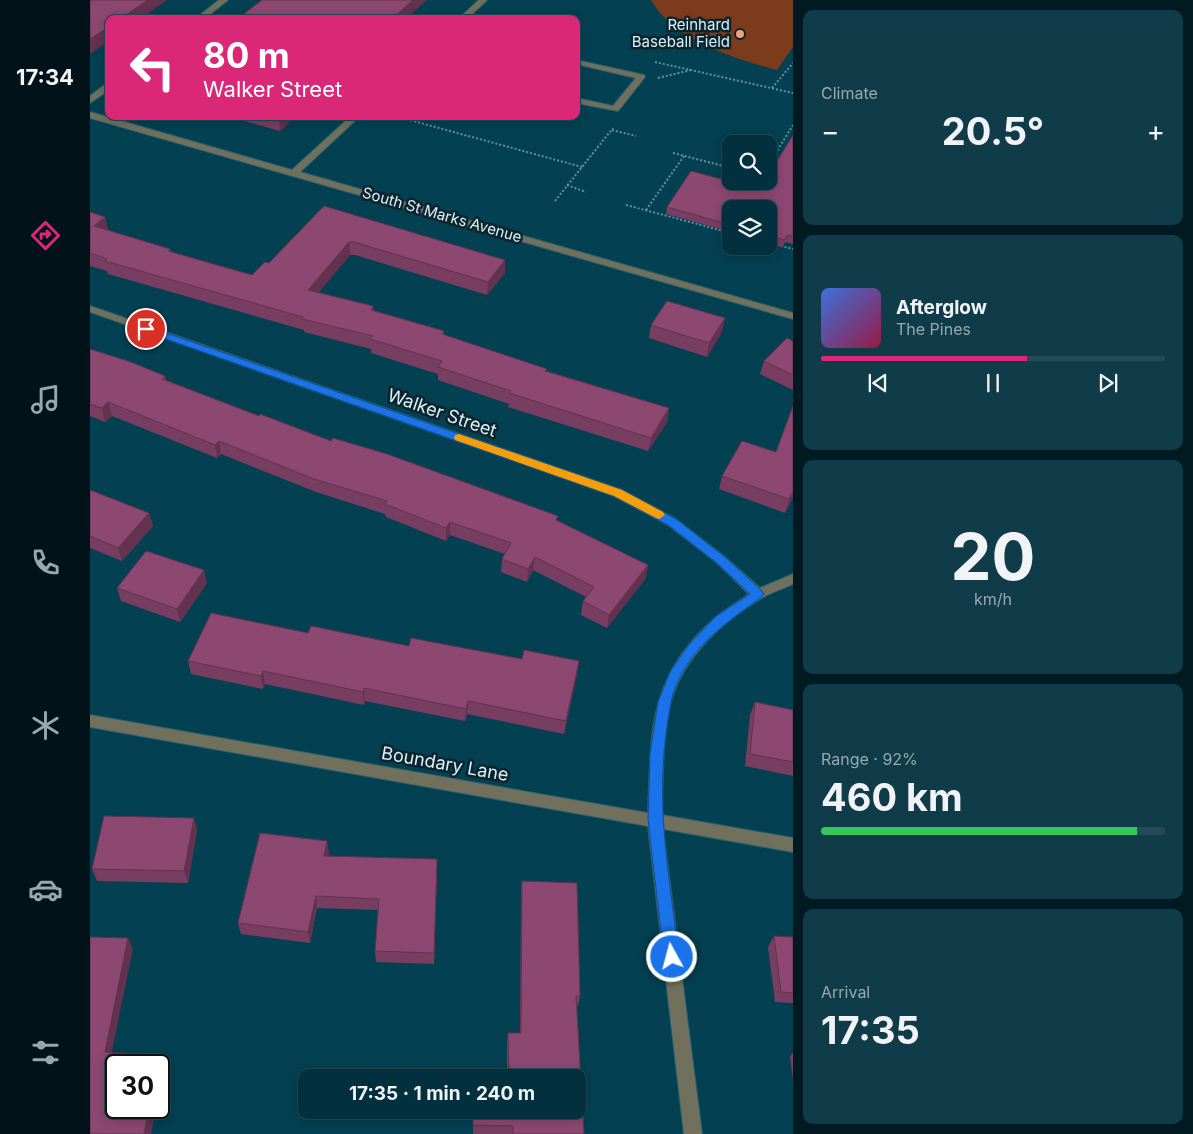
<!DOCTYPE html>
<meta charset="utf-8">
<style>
:root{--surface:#02303e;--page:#103c49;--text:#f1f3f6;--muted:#96a9b0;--line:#234b58;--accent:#db2777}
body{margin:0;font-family:Inter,sans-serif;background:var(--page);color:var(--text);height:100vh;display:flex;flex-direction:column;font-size:19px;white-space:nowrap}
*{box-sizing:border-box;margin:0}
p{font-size:16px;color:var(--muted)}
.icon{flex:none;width:28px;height:28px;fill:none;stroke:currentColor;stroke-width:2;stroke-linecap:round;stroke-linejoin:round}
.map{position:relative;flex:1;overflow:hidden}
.details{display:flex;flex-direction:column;gap:10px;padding:10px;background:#011a22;width:400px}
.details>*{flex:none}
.hud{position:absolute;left:15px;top:15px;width:475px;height:105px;border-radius:10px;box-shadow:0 2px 12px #0003,0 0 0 1px var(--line);background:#db2777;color:#fff;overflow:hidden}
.fabs{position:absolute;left:632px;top:135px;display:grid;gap:10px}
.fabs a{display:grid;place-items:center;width:55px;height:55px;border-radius:10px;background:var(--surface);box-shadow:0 2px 12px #0003,0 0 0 1px var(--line);font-size:25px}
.speed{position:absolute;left:15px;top:1054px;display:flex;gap:10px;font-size:25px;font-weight:700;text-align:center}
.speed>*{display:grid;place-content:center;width:65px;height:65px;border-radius:50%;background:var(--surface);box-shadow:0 2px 12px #0003,0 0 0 1px var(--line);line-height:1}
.speed .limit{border:2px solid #111;border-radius:8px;background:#fff;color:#111}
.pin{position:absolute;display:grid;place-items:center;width:42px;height:42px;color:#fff;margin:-21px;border:2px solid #fff;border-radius:50%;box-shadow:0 1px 5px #0007}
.me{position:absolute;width:55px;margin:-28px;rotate:353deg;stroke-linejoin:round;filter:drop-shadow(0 0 4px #0008)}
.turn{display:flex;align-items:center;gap:18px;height:105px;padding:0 15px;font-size:22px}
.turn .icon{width:65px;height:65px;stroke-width:2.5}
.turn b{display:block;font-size:35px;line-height:42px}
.big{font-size:38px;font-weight:700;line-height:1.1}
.details .tile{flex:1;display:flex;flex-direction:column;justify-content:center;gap:8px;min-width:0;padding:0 18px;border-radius:10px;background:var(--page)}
.details .dial{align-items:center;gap:0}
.dial b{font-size:65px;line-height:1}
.song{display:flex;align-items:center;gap:15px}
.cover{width:60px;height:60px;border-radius:8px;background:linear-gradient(135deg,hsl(220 70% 55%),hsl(340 70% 35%))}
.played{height:5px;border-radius:2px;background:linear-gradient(90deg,var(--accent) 60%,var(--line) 60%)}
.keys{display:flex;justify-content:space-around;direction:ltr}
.heat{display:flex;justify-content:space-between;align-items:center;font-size:28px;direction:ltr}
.charge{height:8px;border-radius:4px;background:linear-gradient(90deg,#34c759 92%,var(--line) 0)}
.trip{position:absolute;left:208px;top:1069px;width:288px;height:50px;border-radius:10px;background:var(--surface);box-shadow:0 2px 12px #0003,0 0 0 1px var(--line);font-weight:700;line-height:50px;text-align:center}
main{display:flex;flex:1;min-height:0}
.tabs{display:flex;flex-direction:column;width:90px;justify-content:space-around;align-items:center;background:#011319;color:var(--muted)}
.tabs .icon{width:35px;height:35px}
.tabs .current{color:var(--accent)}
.tabs b{font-size:22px;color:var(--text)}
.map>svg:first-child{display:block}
</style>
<main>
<nav class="tabs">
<b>17:34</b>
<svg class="icon current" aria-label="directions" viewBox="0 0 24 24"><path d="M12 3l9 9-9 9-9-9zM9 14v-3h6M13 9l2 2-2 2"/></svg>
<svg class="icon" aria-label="music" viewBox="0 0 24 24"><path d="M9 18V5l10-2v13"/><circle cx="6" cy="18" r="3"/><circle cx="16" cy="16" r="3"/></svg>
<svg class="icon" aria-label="phone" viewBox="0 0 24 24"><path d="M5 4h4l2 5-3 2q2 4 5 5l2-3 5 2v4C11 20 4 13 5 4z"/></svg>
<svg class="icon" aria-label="climate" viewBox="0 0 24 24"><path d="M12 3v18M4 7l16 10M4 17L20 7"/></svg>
<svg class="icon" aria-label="car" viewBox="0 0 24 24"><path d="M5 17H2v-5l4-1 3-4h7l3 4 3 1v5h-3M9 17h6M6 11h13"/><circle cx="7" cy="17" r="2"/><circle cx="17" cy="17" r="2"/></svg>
<svg class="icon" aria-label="filters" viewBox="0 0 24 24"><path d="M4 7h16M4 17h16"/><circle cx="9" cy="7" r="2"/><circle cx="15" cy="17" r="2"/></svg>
</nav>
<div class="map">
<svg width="703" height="1134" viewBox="0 0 703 1134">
<rect width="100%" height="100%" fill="#034052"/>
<path fill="#7c3b1b" d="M 561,0 L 703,0 L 703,47 L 687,70 C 645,59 583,40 561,0 Z"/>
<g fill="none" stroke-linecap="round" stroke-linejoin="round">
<defs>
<path id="service" d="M 486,60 L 554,75 L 555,77 L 528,111 L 486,103 L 486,98 L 523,106 L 546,78 L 486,64 Z"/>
<g id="minor">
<path d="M 129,0 L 138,0 L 114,19 L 105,19 Z"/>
<path d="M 389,0 L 397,0 L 377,19 L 368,19 Z"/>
<path d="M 16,84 L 19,84 L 19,90 L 0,103 L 0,96 Z"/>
<path d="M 0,112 L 202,170 L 261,116 L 270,116 L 210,172 L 703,313 L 703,319 L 0,118 Z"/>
<path d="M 0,306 L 532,490 L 586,519 L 635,557 L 670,588 L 703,574 L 703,584 C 693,589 681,592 672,598 C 633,621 593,657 581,702 C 572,737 573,779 572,815 L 703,838 L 703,852 L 573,829 L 612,1134 L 594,1134 L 558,826 L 0,727 L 0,715 L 558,813 C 561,731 558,676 625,618 C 635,609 648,602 659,594 L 627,563 L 578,525 L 524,496 L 0,312 Z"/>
</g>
</defs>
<use href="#service" stroke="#296071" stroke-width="2"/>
<use href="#minor" stroke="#296071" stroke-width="2"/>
<g stroke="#62909f" stroke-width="2" stroke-dasharray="2 2" stroke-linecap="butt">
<path d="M 565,62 L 703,93"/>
<path d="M 568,78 L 601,70"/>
<path d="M 682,88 L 703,63"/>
<path d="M 305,116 L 492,167"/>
<path d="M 466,116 L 477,119"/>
<path d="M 522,130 L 546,136"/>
<path d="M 583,153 L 641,168"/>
<path d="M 679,164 L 703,125"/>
<path d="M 477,185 L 496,192"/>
<path d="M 465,201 L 523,128"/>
<path d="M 536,205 L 641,233"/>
<path d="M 556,210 L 594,156"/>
<path d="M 679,243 L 703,249"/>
</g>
<use href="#service" fill="#71705d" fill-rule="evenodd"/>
<use href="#minor" fill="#71705d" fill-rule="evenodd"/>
</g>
<g fill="#783e61">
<path d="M 137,116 L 206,116 L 190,131 Z"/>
<path d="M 703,135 L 703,244 L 695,242 L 693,247 L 679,243 L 679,209 L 641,209 L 641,232 L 576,214 L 577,207 L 669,189 Z"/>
<path d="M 234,206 L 415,260 L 415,273 L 397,295 L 265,255 L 260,255 L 228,293 L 283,306 L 283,310 L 354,331 L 354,335 L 457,371 L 579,408 L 577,422 L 558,451 L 418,407 L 419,404 L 348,380 L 348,374 L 281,353 L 281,349 L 214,332 L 214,330 L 18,274 L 17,271 L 0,266 L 0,212 L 15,217 L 18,230 L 80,249 L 81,252 L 162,275 L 179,263 Z"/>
<path d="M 561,325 L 632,332 L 617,357 L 559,338 Z"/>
<path d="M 703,341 L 703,390 L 670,374 L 674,361 Z"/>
<path d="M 0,349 L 75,376 L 76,380 L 169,416 L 468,521 L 556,578 L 517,628 L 491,615 L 493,601 L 496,597 L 443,570 L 437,582 L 411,572 L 412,559 L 415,554 L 360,535 L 356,541 L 296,517 L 295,514 L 226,492 L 131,454 L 127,458 L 22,416 L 15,422 L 0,416 Z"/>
<path d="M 703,406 L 703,497 L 695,513 L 629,489 L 632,476 L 686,452 Z"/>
<path d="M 0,490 L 59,513 L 63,526 L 32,561 L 0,548 Z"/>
<path d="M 117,583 L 90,622 L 31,601 L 27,588 Z"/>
<path d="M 319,646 L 487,674 L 474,734 L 377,714 L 375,721 L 275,701 L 274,705 L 175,684 L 173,689 L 101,674 L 98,661 Z"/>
<path d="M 665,702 L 703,710 L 703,776 L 655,766 L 660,715 Z"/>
<path d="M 104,818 L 107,830 L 98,883 L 7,881 L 2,869 Z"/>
<path d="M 239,852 L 238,856 L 347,871 L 344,964 L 286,962 L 285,951 L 288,910 L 227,908 L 220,943 L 151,934 L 148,923 Z"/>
<path d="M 432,881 L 490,996 L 488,1006 L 487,1006 L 494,1134 L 383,1134 L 383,1110 L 486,1110 L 486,1078 L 417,1078 L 417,1043 L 418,1033 L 430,1033 L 431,892 Z"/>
<path d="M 684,936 L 703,937 L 703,1003 L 685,1002 L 678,947 Z"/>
<path d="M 703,1052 L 703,1080 L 700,1057 Z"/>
</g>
<g fill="#62324f">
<path d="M 58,0 L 77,0 L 50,19 L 30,19 Z"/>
<path d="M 323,0 L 337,0 L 316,19 L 302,19 Z"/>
<path d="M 19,27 L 19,41 L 0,54 L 0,39 Z"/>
<path d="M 191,116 L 206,116 L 190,131 L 189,118 Z"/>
<path d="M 15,217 L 18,230 L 7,239 L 4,226 Z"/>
<path d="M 259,242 L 260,255 L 219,304 L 218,290 Z"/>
<path d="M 415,260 L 415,273 L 397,295 L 398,282 Z"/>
<path d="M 635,318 L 632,332 L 617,357 L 619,343 Z"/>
<path d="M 18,402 L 22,416 L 15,422 L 12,408 Z"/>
<path d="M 579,408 L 577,422 L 558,451 L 561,438 Z"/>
<path d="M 129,441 L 131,454 L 127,458 L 125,445 Z"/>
<path d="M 703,492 L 703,497 L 695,513 L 699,499 Z"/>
<path d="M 59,513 L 63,526 L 32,561 L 28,548 Z"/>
<path d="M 360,522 L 360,535 L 356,541 L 356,528 Z"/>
<path d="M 445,557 L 443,570 L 437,582 L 438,569 Z"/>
<path d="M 558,565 L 556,578 L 517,628 L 519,615 Z"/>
<path d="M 114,570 L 117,583 L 90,622 L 87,609 Z"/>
<path d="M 489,661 L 487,674 L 474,734 L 476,721 Z"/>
<path d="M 173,671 L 175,684 L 173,689 L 171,676 Z"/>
<path d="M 274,688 L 275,701 L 274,705 L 273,692 Z"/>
<path d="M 378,701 L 377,714 L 375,721 L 376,709 Z"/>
<path d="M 104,818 L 107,830 L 98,883 L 94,871 Z"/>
<path d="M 237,841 L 239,852 L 236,867 L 234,856 Z"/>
<path d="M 347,859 L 347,871 L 344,964 L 344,953 Z"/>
<path d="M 226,896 L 227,908 L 220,943 L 218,932 Z"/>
<path d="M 38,938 L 43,949 L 20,1061 L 15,1052 Z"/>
<path d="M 70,1055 L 74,1064 L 69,1093 L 69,1065 L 68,1065 Z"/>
<path d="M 59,1108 L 66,1108 L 61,1134 L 54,1134 Z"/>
</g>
<g fill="#8c4871" stroke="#62324f">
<path d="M 0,0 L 58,0 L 30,19 L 19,19 L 19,27 L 0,39 Z"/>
<path d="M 172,0 L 323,0 L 302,19 L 147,19 Z"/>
<path d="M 703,135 L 703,236 L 697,235 L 694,240 L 679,235 L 679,209 L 641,209 L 641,225 L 577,207 L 601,171 L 669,189 L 674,181 L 679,181 L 679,174 Z"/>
<path d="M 234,206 L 415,260 L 398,282 L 264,242 L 259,242 L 218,290 L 283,306 L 281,310 L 354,331 L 352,334 L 457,369 L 455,371 L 579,408 L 561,438 L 419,393 L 421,391 L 348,367 L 352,361 L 280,339 L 283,336 L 212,319 L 213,317 L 15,261 L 17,259 L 0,253 L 0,212 L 15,217 L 4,226 L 80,249 L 78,251 L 162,275 L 175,262 L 179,263 Z"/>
<path d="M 577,301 L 635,318 L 619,343 L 561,325 Z"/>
<path d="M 697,338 L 703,341 L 703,375 L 674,361 Z"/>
<path d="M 0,349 L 41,362 L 75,376 L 72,379 L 169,416 L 170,414 L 241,441 L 243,438 L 297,454 L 468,516 L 466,520 L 558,565 L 519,615 L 493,601 L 504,587 L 445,557 L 438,569 L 412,559 L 421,543 L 360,522 L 356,528 L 295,504 L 297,501 L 224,479 L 129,441 L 125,445 L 18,402 L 12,408 L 0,404 Z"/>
<path d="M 703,406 L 703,492 L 699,499 L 632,476 L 652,441 L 686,452 Z"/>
<path d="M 0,490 L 59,513 L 28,548 L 0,536 Z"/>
<path d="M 56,551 L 114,570 L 87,609 L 27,588 Z"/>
<path d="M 121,613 L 218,633 L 221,626 L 319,646 L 321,638 L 432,659 L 434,650 L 489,661 L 476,721 L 378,701 L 376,709 L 274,688 L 273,692 L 173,671 L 171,676 L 98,661 Z"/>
<path d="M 665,702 L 703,710 L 703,762 L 660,754 Z"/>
<path d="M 14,816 L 104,818 L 94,871 L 2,869 Z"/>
<path d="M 170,833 L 237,841 L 234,856 L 347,859 L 344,953 L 285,951 L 289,899 L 226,896 L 218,932 L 148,923 Z"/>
<path d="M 432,881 L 487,883 L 490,996 L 486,996 L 494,1134 L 423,1134 L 423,1126 L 383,1125 L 383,1110 L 486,1110 L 486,1078 L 419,1078 L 418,1033 L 431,1033 Z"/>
<path d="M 684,936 L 703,937 L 703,993 L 691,992 Z"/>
<path d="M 0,937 L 38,938 L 15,1052 L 70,1055 L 68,1065 L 26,1065 L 26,1108 L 59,1108 L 54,1134 L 0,1134 Z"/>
</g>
<path fill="#1a73e8" stroke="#114b97" d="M 56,326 L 532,490 L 586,519 L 635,557 L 672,591 L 674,594 L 672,597 C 641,619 606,643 589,679 C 580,696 579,715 576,734 C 566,809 580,882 589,957 L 587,962 L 582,964 L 576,962 L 574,957 L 558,820 L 560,754 L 568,702 L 580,672 L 598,646 L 625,617 L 660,594 L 627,563 L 578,525 L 524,496 L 53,331 L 53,327 Z"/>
<path fill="#f59e0b" d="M 369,434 L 532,490 L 573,512 L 575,515 L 569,519 L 566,518 L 524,496 L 365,440 L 364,438 L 365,435 Z"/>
<circle fill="#f1a17d" stroke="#0e242c" stroke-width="2" cx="650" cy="34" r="5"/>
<g text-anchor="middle" stroke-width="5" stroke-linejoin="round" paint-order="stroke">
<g font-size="15" fill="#d7f2fd" stroke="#0e242c" text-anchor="end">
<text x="640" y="30">Reinhard<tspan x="640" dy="17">Baseball Field</tspan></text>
</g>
<g font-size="15" fill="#d7f2fd" stroke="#0e242c">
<text transform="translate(352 215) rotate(16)" y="5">South St Marks Avenue</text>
</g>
<g font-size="18" fill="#d7f2fd" stroke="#0e242c">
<text transform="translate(352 413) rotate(19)" y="6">Walker Street</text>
<text transform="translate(355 764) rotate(10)" y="6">Boundary Lane</text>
</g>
</g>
</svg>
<div class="fabs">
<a><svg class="icon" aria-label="search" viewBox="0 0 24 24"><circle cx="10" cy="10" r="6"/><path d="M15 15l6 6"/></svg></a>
<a><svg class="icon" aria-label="layers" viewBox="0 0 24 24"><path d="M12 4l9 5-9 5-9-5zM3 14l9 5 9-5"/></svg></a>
</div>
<div class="speed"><div class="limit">30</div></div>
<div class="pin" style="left:56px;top:329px;background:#d93025"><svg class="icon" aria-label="arrive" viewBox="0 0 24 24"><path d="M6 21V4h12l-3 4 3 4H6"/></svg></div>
<svg class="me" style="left:582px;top:957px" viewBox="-20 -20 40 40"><circle r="17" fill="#1a73e8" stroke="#fff" stroke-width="3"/><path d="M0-11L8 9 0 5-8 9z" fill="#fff"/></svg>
<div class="trip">17:35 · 1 min · 240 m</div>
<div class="hud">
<div class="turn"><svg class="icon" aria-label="left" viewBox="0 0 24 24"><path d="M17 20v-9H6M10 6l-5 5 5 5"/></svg><div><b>80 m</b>Walker Street</div></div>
</div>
</div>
<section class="details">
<div class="tile"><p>Climate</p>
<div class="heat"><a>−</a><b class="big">20.5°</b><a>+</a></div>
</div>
<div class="tile">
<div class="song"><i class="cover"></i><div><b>Afterglow</b><p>The Pines</p></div></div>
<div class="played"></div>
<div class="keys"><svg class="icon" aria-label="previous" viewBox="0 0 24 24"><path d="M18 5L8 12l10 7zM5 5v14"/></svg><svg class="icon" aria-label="pause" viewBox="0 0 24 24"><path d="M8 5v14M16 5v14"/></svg><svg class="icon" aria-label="next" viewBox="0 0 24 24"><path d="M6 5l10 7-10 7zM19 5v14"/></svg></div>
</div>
<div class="tile dial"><b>20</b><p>km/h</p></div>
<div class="tile"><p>Range · 92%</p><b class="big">460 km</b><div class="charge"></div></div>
<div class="tile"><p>Arrival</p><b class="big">17:35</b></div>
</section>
</main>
